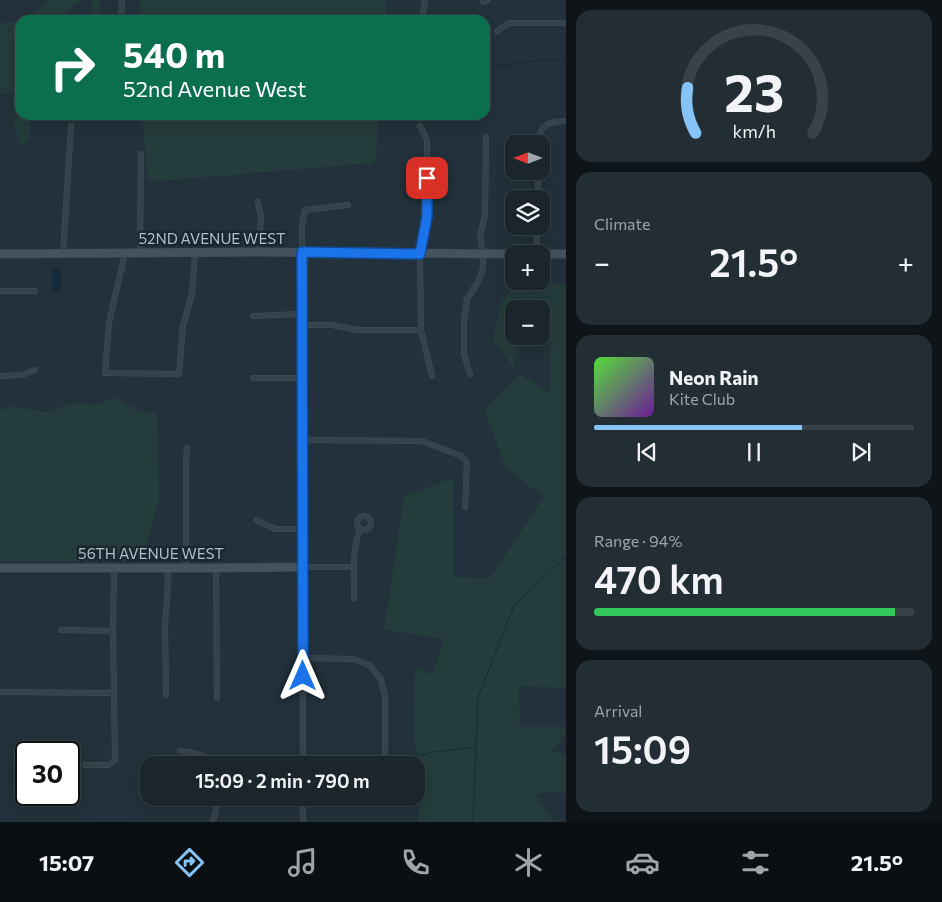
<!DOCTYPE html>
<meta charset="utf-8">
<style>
:root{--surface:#1a252c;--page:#232d34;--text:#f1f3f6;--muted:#9fa5a9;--line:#384248;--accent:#86c4f8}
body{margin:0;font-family:Commissioner,sans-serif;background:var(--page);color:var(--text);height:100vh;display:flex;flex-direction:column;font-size:19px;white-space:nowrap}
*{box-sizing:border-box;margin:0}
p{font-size:16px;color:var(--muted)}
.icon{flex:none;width:28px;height:28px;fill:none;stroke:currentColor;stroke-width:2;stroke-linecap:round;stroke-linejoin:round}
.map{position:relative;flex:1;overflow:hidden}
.panel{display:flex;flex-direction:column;gap:10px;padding:10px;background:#0e1418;width:376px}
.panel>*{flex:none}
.guide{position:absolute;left:15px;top:15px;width:475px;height:105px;border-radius:15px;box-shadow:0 5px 20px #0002,0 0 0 1px var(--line);background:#0b6e4f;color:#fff;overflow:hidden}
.needle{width:32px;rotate:270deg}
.tools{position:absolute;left:505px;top:135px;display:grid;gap:10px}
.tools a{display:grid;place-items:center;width:45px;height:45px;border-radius:10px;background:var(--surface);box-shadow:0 5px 20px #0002,0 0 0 1px var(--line);font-size:25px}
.speed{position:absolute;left:15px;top:741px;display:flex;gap:10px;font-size:25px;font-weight:700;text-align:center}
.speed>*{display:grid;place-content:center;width:65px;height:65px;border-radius:50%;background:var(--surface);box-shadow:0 5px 20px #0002,0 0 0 1px var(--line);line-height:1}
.speed .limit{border:2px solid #111;border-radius:8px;background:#fff;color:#111}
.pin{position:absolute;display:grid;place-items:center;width:42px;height:42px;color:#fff;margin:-21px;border-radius:10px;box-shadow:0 2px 8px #0006}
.me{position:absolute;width:55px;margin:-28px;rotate:0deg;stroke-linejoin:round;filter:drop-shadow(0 0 4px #0008)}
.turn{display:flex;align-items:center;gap:18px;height:105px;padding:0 25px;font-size:22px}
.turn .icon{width:65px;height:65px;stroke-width:2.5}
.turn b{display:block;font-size:35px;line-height:42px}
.big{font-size:38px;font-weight:600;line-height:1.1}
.panel .card{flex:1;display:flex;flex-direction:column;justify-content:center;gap:8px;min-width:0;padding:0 18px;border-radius:15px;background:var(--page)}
.panel .dial{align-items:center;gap:0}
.dial svg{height:130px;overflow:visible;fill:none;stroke:var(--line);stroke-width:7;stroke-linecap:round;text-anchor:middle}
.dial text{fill:var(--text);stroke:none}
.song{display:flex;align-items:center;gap:15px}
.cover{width:60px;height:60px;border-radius:8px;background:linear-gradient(135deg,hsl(110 70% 55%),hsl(280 70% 35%))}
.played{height:5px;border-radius:2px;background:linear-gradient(90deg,var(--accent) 65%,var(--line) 65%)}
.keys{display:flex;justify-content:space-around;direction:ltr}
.heat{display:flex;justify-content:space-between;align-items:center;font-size:28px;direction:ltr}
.charge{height:8px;border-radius:4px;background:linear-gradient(90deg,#34c759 94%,var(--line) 0)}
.trip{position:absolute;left:140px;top:756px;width:285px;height:50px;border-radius:15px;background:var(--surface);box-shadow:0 5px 20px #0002,0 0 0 1px var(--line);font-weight:600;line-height:50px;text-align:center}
.dock{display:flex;height:80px;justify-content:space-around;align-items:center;background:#0a0f12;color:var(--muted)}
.dock .icon{width:35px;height:35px}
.dock .on{color:var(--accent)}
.dock b{font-size:22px;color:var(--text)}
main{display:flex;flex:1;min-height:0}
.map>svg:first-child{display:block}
</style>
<main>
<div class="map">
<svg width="566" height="822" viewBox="0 0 566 822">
<rect width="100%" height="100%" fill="#22313b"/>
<g fill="#243c3b">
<path d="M 50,0 L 82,0 L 72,6 L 63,20 L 24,20 L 45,5 Z"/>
<path d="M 92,0 L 100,0 L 101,20 L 93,20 Z"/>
<path d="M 141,0 L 386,0 L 386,20 L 139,20 Z"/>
<path d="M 20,21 L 20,92 L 0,94 L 0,23 Z"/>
<path d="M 20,104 L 20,115 L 31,115 L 30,119 L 30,138 L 22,147 L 15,131 L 13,120 Z"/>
<path d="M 142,115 L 379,115 L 376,160 L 374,160 L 373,163 L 148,182 Z"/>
<path d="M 517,284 L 566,284 L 566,688 L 519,686 L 520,727 L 566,727 L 566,733 L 551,751 L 566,755 L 566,795 L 562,791 L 535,794 L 554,822 L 418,822 L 421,781 L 413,735 L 415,668 L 432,675 L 444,639 L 384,630 L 404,496 L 453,478 L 453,577 L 490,578 L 544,497 L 506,468 L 484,410 L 519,374 L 549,392 L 550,326 L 541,320 L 541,309 L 514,309 L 514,336 L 517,336 L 518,354 L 513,367 L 492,340 L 502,300 Z"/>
<path d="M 116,398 L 138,410 L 157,414 L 159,501 L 149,533 L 144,561 L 0,562 L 0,411 L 11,406 L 46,412 L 74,402 L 91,405 Z"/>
</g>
<rect fill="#162a39" x="52" y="269" width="9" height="23"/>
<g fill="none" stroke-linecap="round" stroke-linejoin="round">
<g stroke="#162a39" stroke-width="1">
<path d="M 485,68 L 531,61 L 566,60"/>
<path d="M 276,118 L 281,115"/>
<path d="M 390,763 L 434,752 L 475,747"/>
<path d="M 243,801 L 268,798"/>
<path d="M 473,822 L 478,697 L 514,606 L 562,560 L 566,558"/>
</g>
<defs>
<g id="street">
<path d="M 483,2 L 488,0"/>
<path d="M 121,20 L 122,0"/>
<path d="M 422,20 L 425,0"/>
<path d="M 497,31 L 509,23 L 566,23"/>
<path d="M 420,126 L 427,140 L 427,216 L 420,254 L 421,330 L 432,376"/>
<path d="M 538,144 C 538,125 550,121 566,121"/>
<path d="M 538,199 L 538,171"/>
<path d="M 258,202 L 261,216 L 259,252"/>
<path d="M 302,252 L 302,225 L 305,210 L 348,205"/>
<path d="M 125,253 L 109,323 L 105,373 L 179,374 L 183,326 L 192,294 L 195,253"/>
<path d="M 140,253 L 141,154"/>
<path d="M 63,254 L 71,126"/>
<path d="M 537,254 L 537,226"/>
<path d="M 0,291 L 35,291"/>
<path d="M 253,316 L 302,314"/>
<path d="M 302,325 L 332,325 L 358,330 L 421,330"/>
<path d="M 470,374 L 464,354 L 464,322 L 467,299 L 478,282 L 483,269 L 483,254 L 480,235 L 485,215 L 486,137"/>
<path d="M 0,376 L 22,375 L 35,370"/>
<path d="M 253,378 L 303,378"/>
<path d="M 303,440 L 422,441 L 461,456 L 467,462 L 465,507"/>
<circle cx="364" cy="523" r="7"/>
<path d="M 256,520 L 275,529 L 303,529"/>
<path d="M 216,568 L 217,698"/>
<path d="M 186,569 L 186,464 L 187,448"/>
<path d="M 354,598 C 354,574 352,551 360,528"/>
<path d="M 61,630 L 113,631"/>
<path d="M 303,658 L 354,659 L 369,665 L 381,679 L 385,697 L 385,765"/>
<path d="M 0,692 L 114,693"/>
<path d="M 166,695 L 165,623 L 167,602 L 168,568"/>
<path d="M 180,751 C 193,752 208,755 216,765"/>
<path d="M 85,765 L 109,765 L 115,760 L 113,631 L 114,568"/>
<path d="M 303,765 L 303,567 L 354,567"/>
<path d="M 303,798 L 303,822"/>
<path d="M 213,822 L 218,798"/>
</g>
<g id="secondary">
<path d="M 0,254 L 259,252 L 514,254"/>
<path d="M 541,254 L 566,254"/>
<path d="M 0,568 L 216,568 L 303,567 L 302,252"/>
</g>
</defs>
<use href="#street" stroke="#424e57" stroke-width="6"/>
<use href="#secondary" stroke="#424e57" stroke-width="9"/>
<use href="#street" stroke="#36424b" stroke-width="5"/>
<use href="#secondary" stroke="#44525e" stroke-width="8"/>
</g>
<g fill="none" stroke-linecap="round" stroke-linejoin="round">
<defs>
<path id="route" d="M 303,676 L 302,252 L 420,254 L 427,216 L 427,178"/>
</defs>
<use href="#route" stroke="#114b97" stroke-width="12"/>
<use href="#route" stroke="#1a73e8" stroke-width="9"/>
</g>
<g text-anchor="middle" stroke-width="5" stroke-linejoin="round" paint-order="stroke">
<g font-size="15" fill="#b1bdc7" stroke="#1b2730">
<text x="212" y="244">52ND AVENUE WEST</text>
<text x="151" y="559">56TH AVENUE WEST</text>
</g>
</g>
</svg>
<div class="tools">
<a><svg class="needle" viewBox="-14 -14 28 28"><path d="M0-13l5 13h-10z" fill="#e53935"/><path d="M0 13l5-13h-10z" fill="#9fa5a9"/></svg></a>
<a><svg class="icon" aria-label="layers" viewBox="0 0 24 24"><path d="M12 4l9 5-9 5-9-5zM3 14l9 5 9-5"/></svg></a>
<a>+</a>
<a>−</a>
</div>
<div class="speed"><div class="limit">30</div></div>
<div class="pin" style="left:427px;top:178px;background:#d93025"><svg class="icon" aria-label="arrive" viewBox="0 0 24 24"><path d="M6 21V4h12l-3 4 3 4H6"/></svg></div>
<svg class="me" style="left:303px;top:676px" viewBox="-20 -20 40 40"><path d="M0-17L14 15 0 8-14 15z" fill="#1a73e8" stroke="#fff" stroke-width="4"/></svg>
<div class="trip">15:09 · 2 min · 790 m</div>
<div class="guide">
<div class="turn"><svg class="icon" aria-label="right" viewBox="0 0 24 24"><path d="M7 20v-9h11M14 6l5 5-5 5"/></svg><div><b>540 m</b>52nd Avenue West</div></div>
</div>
</div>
<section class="panel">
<div class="card dial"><svg viewBox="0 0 100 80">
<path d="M14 69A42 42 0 1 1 86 69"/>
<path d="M14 69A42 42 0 0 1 9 41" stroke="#86c4f8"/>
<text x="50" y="56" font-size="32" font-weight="700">23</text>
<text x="50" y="72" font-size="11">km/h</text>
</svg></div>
<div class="card"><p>Climate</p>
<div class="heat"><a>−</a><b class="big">21.5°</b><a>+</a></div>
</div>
<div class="card">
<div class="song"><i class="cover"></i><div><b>Neon Rain</b><p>Kite Club</p></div></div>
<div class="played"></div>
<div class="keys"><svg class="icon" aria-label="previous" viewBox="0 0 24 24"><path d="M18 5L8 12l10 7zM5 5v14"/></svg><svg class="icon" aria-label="pause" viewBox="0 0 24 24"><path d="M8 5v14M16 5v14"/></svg><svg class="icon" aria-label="next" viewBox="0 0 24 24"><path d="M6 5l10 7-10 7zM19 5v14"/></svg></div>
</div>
<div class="card"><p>Range · 94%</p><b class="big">470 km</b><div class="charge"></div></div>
<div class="card"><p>Arrival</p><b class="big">15:09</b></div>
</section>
</main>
<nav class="dock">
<b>15:07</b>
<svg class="icon on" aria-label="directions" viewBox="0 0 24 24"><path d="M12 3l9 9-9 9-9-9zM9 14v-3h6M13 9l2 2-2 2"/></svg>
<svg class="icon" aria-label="music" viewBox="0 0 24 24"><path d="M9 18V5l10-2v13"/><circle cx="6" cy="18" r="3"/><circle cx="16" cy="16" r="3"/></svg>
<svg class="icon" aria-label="phone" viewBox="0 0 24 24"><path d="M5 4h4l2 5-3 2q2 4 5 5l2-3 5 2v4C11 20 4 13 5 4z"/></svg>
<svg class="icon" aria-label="climate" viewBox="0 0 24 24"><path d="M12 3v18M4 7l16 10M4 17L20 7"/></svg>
<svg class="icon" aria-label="car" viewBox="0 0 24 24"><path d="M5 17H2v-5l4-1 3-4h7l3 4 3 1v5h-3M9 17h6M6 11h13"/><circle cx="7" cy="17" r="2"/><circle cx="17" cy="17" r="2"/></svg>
<svg class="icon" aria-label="filters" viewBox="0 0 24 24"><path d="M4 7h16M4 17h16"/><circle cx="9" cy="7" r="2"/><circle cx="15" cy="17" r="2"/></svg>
<b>21.5°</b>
</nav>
